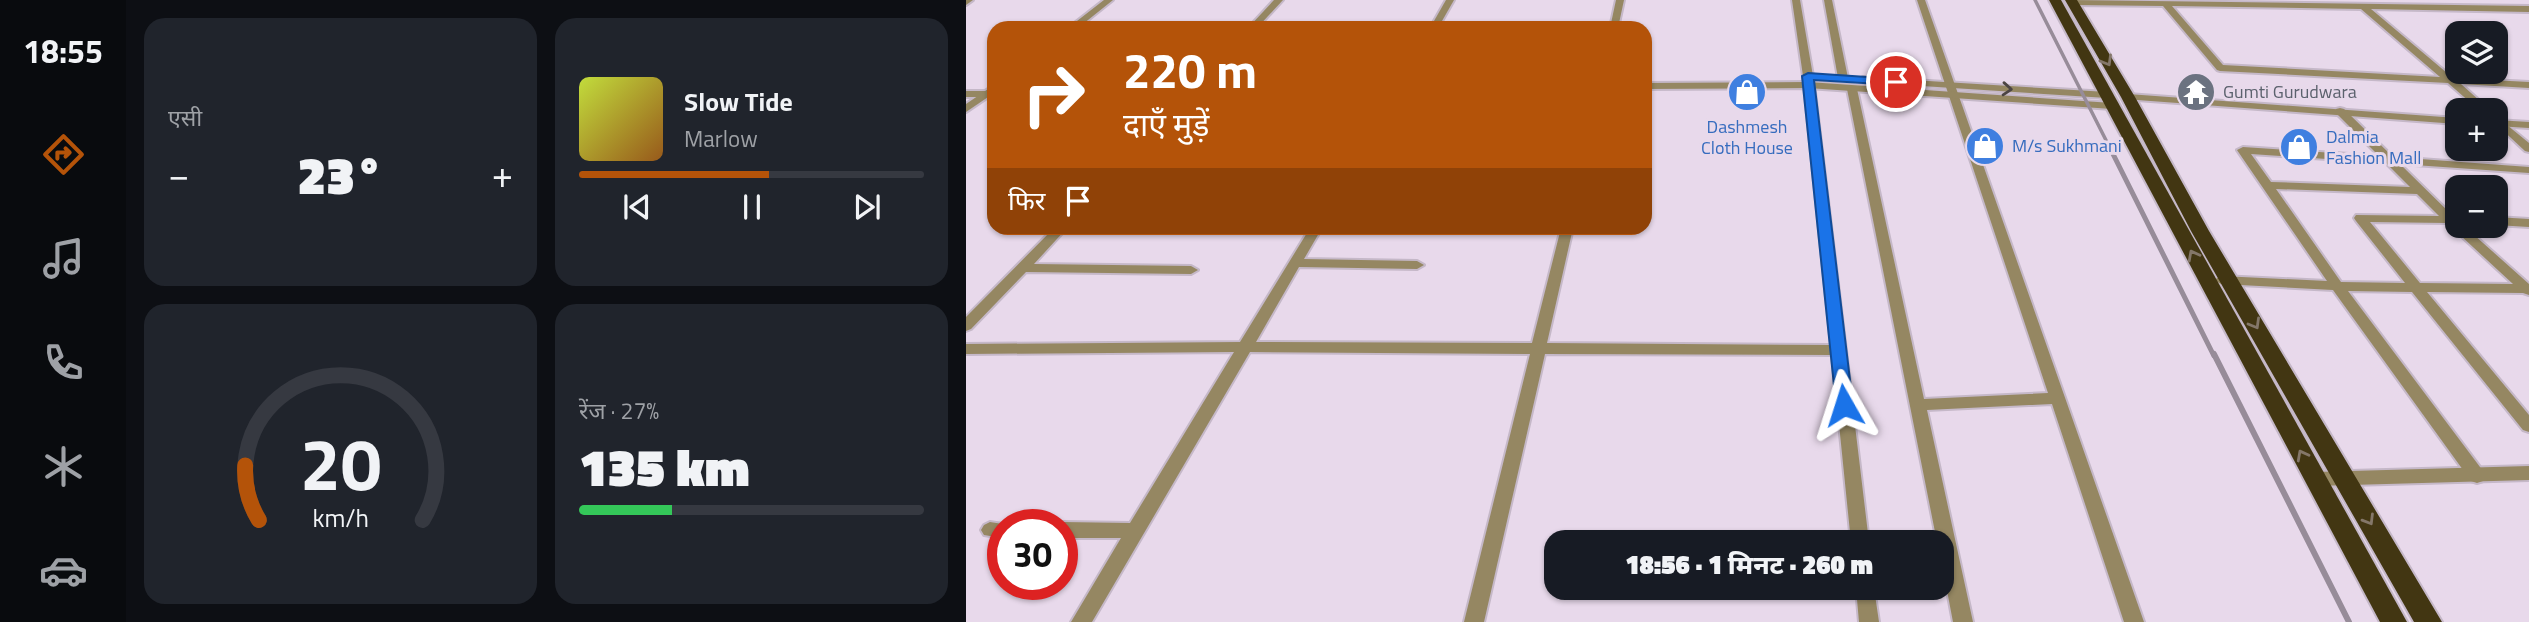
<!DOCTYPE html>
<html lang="hi">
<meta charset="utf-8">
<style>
:root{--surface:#171b24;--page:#20242c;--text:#f1f3f6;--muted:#9ea1a6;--line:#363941;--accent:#b45309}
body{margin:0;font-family:"Titillium Web","Noto Sans Devanagari",sans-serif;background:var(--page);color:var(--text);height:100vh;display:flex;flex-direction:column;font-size:26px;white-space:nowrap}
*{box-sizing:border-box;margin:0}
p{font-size:23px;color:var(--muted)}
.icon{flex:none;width:38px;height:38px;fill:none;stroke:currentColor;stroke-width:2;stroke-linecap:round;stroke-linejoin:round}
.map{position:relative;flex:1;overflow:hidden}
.details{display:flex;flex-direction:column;gap:18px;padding:18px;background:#0d0f14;width:840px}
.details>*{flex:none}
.banner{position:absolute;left:21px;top:21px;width:665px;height:214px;border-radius:21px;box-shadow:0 2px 5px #0004;background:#b45309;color:#fff;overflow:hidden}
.tools{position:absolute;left:1479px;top:21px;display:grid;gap:14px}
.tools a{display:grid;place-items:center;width:63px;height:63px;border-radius:14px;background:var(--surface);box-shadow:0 2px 5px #0004;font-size:35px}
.speed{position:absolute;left:21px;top:509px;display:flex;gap:14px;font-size:35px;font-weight:700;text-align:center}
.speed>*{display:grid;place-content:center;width:91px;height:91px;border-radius:50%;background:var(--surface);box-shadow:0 2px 5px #0004;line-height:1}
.speed .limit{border:10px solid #d22;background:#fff;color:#111}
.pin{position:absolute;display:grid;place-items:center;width:60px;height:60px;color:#fff;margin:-30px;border:4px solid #fff;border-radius:50%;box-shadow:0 2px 7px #0007}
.me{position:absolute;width:77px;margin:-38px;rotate:354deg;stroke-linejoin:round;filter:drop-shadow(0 0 5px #0008)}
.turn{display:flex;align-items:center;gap:24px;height:147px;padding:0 21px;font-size:32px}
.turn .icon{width:91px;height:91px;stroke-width:2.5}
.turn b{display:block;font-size:49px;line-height:60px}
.then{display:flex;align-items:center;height:66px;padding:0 21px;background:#0003;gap:14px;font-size:26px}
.big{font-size:52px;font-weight:800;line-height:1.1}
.details .widget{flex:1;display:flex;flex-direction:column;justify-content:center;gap:10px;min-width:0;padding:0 24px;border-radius:21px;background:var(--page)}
.details .dial{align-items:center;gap:0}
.dial svg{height:182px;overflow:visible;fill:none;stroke:var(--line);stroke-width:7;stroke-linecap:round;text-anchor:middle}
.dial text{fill:var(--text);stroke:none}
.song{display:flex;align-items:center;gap:21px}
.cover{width:84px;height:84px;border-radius:10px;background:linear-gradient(135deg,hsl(70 70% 55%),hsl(30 70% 35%))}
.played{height:7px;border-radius:4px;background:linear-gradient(90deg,var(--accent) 55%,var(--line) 55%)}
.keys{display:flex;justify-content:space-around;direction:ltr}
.heat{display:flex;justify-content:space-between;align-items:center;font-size:38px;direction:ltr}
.charge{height:10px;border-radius:5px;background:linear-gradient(90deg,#34c759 27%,var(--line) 0)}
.details .tiles{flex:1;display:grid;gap:18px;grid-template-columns:repeat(2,1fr)}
.trip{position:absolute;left:578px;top:530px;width:410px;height:70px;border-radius:21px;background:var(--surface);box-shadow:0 2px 5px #0004;font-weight:800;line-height:70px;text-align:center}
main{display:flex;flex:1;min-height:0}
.menu{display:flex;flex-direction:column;width:126px;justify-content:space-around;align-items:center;background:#090b0e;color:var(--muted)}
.menu .icon{width:49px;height:49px}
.menu .selected{color:var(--accent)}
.menu b{font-size:32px;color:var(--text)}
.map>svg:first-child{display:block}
</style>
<main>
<nav class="menu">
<b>18:55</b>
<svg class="icon selected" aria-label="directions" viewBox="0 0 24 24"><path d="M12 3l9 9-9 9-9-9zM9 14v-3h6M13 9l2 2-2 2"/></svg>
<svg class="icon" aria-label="music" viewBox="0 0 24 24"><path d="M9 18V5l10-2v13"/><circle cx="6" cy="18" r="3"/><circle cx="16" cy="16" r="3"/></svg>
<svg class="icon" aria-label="phone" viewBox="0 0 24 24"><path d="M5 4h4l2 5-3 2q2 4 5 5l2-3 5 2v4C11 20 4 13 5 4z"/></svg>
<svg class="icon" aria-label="climate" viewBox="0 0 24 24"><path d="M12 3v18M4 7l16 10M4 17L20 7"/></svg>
<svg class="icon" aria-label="car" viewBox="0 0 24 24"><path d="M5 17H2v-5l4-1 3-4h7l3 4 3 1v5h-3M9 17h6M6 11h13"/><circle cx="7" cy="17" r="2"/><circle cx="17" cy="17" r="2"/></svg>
</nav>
<section class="details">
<div class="tiles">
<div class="widget"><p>एसी</p>
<div class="heat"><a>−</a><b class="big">23°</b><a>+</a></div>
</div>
<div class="widget">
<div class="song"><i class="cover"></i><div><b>Slow Tide</b><p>Marlow</p></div></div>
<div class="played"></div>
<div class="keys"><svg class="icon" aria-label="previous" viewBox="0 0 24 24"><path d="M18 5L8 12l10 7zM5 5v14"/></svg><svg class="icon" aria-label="pause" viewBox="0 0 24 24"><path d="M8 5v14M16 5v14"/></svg><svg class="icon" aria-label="next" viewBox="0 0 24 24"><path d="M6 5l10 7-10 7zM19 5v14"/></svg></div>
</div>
<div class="widget dial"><svg viewBox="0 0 100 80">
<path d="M14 69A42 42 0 1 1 86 69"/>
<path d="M14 69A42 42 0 0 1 8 45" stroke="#b45309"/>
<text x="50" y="56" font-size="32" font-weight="700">20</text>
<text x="50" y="72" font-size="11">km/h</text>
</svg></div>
<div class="widget"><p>रेंज · 27%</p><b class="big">135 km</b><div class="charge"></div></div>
</div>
</section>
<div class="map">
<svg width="1563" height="622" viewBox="0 0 1563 622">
<rect width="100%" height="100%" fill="#e8d9eb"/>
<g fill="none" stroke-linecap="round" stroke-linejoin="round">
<defs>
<g id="minor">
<path d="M 0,0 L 7,0 L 0,5 Z"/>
<path d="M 138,0 L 147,0 L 112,28 L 102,28 Z"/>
<path d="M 308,0 L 317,0 L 291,28 L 282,28 Z"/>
<path d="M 480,0 L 488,0 L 472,28 L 464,28 Z"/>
<path d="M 650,0 L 658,0 L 652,28 L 644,28 Z"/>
<path d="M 826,0 L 834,0 L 847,76 L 903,542 L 885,542 L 866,355 L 579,354 L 518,622 L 498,622 L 564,354 L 284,352 L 126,622 L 105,622 L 155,538 L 96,538 L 96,525 L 90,525 L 96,522 L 164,523 L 268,352 L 0,354 L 0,344 L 274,342 L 344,228 L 356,228 L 338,259 L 451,261 L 458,265 L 451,269 L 333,267 L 290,342 L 566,343 L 595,228 L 607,228 L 581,343 L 865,345 L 837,76 Z"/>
<path d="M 858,0 L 866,0 L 882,78 L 880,80 L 872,78 Z"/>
<path d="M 951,0 L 959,0 L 1178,622 L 1158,622 L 1086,404 L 961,410 L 1007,622 L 987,622 L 975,559 L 975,542 L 971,542 L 881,89 L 882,87 L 891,89 L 958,399 L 1082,393 Z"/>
<path d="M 1105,0 L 1563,6 L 1563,12 L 1405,9 L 1487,78 L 1563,82 L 1563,88 L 1495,84 L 1524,110 L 1513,110 L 1482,83 L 1254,71 L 1251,70 L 1197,6 L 1107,5 L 1103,2 ZM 1206,6 L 1395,9 L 1474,77 L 1257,65 Z"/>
<path d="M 28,85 L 28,93 L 0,112 L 0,104 Z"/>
<path d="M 1374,108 L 1378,109 L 1427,157 L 1563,167 L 1563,173 L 1434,164 L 1487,216 L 1491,216 L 1491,226 L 1498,226 L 1563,284 L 1563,295 L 1557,293 L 1461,292 L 1563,415 L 1563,432 L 1557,430 L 1446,292 L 1382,291 L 1517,471 L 1519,476 L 1517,481 L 1511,483 L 1505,481 L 1367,290 L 1255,284 L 1248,280 L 1255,276 L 1361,281 L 1271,150 L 1277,147 L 1413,156 L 1370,113 L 1370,109 ZM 1285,154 L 1420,163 L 1444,187 L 1305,182 ZM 1310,189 L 1451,194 L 1473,216 L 1390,215 L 1388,218 L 1390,221 L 1439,283 L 1375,282 ZM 1404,222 L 1481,223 L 1547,284 L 1454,283 Z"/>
<path d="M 1530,116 L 1563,143 L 1563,152 L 1559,151 L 1530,124 Z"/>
<path d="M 1530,217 L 1563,219 L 1563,227 L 1530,225 Z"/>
<path d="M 88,228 L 101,228 L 68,264 L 225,266 L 232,270 L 225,274 L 60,272 L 5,329 L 0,331 L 0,317 Z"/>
<path d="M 24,522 L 43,525 L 37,525 L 37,538 L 18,535 L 15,530 L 18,525 Z"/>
<path d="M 890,588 L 908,588 L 913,622 L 893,622 Z"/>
</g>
<g id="tertiary">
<path d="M 897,77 L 1141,92 L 1146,95 L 1141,98 L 894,82 L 892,80 Z"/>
<path d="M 842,82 L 1146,103 L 1151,106 L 1146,109 L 842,88 L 679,89 L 679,83 Z"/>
<rect x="0" y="91" width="28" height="6"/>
<path d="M 1162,94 L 1491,118 L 1491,124 L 1158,99 L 1157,97 Z"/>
<path d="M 1530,120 L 1563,122 L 1563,128 L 1530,126 Z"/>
<path d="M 1563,466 L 1563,480 L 1349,486 L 1343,484 L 1340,479 L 1343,474 L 1349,472 Z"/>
</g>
<g id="trunk">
<path d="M 1083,0 L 1095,0 L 1441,622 L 1414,622 Z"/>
<path d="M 1099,0 L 1111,0 L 1169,97 L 1243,231 L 1476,622 L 1448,622 L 1225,231 L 1155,97 Z"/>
</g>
</defs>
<use href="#minor" stroke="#c5b8c8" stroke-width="4"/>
<use href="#tertiary" stroke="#c5b8c8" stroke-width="4"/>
<use href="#trunk" stroke="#c5b8c8" stroke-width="4"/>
<use href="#minor" fill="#958762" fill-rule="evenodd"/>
<use href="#tertiary" fill="#958762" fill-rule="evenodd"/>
<use href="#trunk" fill="#423612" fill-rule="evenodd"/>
<path stroke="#978c99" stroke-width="3.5" d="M 1069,0 L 1147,154"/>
<path stroke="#978c99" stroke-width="5" d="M 1146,152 L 1248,356"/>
<path stroke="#978c99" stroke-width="6" d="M 1248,354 L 1383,622"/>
</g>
<defs><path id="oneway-chevron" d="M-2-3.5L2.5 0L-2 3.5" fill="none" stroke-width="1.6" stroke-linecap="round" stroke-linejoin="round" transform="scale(1.75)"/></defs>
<g stroke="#847769">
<use href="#oneway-chevron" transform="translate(1141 61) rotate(60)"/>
<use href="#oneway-chevron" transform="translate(1227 255) rotate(-118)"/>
<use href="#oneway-chevron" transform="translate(1289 324) rotate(60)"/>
<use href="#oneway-chevron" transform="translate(1336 455) rotate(-118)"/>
<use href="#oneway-chevron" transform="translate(1403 520) rotate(59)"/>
</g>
<use stroke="#4c4543" href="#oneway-chevron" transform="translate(1041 89) rotate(4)"/>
<path fill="#1a73e8" stroke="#114b97" stroke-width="2" d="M 842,73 L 930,79 L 935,82 L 930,85 L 848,80 L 887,405 L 885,410 L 872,410 L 870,405 L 836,76 Z"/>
<defs>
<symbol id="shop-disc" viewBox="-11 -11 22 22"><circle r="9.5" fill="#3f7fe0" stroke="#e8d9eb"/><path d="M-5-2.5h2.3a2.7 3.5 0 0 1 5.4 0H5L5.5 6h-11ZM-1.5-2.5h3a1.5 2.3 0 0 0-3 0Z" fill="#fff"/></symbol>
<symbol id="temple-disc" viewBox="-11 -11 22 22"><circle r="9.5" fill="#6b7280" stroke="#e8d9eb"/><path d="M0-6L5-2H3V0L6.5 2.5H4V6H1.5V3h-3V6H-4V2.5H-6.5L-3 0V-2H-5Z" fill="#fff"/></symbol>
</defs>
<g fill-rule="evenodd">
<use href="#shop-disc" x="759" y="70" width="44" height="44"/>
<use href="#temple-disc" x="1208" y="70" width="44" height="44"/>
<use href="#shop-disc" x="997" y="124" width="44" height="44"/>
<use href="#shop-disc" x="1311" y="125" width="44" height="44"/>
</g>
<g text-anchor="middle" stroke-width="6" stroke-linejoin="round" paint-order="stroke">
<g font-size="18" fill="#5b616d" stroke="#e8d9eb" text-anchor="start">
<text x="1257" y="98">Gumti Gurudwara</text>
</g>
<g font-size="18" fill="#366cbe" stroke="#e8d9eb" text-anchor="start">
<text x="781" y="133" text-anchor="middle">Dashmesh<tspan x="781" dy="21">Cloth House</tspan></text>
<text x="1360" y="143">Dalmia<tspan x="1360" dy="21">Fashion Mall</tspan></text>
<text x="1046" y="152">M/s Sukhmani</text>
</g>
</g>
</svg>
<div class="tools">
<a><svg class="icon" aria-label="layers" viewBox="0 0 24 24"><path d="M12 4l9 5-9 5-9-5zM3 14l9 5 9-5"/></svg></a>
<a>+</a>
<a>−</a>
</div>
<div class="speed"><div class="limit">30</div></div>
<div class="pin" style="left:930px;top:82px;background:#d93025"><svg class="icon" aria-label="arrive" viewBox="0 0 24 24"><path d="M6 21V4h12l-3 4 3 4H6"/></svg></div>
<svg class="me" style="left:878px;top:405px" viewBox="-20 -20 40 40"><path d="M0-17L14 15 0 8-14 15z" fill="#1a73e8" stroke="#fff" stroke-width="4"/></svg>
<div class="trip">18:56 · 1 मिनट · 260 m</div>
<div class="banner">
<div class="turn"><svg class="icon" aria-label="right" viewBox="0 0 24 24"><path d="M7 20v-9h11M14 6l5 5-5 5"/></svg><div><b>220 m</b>दाएँ मुड़ें</div></div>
<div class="then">फिर<svg class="icon" aria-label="arrive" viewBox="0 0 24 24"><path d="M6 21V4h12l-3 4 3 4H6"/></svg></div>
</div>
</div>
</main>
